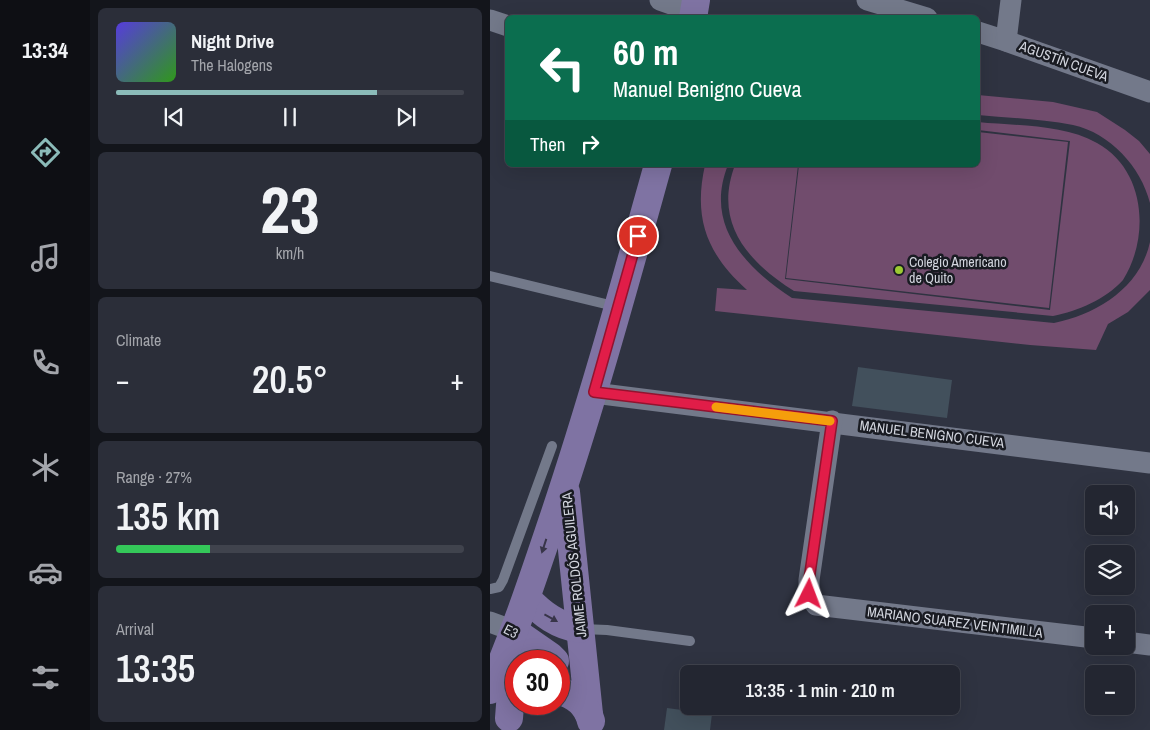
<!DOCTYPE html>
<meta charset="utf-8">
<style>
:root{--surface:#232631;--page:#2b2e39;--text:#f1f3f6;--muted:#a3a5ab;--line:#40434d;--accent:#8bbbb9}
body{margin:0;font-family:"Archivo Narrow",sans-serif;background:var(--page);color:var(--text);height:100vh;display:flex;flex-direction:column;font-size:19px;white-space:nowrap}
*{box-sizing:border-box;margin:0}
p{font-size:16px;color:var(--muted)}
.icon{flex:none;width:28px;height:28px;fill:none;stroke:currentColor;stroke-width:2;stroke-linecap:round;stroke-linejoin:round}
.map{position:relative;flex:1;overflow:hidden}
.panel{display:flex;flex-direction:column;gap:8px;padding:8px;background:#13151b;width:400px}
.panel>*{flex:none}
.hud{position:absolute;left:15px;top:15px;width:475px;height:152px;border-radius:8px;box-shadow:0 5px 20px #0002,0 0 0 1px var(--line);background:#0b6e4f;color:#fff;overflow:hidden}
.fabs{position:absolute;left:595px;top:485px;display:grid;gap:10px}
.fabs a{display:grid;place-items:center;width:50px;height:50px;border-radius:8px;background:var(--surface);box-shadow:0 5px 20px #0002,0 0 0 1px var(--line);font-size:25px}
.speed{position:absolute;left:15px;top:650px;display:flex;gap:10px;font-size:25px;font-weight:700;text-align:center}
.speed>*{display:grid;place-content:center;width:65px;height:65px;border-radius:50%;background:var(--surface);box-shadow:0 5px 20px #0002,0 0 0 1px var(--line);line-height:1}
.speed .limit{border:8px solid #d22;background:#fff;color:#111}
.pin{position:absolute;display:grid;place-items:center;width:42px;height:42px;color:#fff;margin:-21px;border:2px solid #fff;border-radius:50%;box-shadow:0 1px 5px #0007}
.me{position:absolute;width:55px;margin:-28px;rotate:3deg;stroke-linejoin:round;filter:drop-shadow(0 0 4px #0008)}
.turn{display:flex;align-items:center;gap:18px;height:105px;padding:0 25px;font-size:22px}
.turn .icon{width:65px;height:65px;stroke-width:2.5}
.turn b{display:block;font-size:35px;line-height:42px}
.then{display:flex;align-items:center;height:48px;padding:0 25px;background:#0003;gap:10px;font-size:19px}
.big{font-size:38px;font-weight:600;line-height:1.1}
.panel .tile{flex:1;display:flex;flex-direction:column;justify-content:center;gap:8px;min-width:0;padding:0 18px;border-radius:8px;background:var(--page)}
.panel .dial{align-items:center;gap:0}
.dial b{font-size:65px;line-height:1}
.song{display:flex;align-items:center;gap:15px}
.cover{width:60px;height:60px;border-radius:8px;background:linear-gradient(135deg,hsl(250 70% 55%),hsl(110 70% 35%))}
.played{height:5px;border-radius:2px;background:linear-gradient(90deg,var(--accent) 75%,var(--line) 75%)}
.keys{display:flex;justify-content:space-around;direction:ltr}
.heat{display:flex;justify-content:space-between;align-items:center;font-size:28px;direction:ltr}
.charge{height:8px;border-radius:4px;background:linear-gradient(90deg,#34c759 27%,var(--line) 0)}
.trip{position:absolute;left:190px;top:665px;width:280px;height:50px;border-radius:8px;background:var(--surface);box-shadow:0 5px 20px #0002,0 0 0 1px var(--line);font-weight:600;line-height:50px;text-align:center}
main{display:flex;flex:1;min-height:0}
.tab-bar{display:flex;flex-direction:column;width:90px;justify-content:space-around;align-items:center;background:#0e0f14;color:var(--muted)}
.tab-bar .icon{width:35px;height:35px}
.tab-bar .on{color:var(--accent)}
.tab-bar b{font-size:22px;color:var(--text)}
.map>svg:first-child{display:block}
</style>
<main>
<nav class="tab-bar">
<b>13:34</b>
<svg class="icon on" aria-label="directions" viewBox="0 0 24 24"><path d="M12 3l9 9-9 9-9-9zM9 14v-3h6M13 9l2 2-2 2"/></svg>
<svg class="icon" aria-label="music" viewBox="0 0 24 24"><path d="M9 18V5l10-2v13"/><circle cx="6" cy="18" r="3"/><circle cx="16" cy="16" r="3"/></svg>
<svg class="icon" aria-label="phone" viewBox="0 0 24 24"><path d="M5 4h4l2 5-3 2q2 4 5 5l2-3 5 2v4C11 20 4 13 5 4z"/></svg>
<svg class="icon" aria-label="climate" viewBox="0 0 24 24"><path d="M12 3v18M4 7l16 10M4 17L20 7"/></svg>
<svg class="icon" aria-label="car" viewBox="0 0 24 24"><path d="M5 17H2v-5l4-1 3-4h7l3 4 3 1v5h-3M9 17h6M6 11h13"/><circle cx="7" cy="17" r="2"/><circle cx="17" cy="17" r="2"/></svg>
<svg class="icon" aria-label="filters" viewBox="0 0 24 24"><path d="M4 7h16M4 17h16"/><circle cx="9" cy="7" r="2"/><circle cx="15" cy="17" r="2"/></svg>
</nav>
<section class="panel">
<div class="tile">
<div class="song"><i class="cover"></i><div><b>Night Drive</b><p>The Halogens</p></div></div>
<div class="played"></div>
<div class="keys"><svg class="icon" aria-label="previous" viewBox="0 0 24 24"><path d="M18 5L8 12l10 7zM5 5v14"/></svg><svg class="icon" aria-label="pause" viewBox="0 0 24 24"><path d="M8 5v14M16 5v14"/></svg><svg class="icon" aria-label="next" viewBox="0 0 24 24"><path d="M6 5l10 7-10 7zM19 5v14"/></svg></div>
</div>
<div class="tile dial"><b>23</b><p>km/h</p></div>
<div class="tile"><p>Climate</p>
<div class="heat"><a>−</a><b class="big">20.5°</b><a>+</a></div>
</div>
<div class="tile"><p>Range · 27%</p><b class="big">135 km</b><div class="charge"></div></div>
<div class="tile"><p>Arrival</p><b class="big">13:35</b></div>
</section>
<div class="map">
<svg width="660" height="730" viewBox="0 0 660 730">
<rect width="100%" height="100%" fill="#2f3341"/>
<g fill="#714c6d">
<path d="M 488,95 L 563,102 L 607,112 L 635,130 L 649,141 L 660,154 L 660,203 C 651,167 620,133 583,125 C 552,119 519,118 488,115 Z"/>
<path d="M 488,122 C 526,126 573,124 607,143 C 656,170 660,237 633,280 C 616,299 588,311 563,316 L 304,291 C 258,262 223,223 245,165 L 308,165 L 295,279 L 560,310 L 580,141 L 488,130 Z"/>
<path d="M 488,132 L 578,142 L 559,308 L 296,278 L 309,165 L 488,165 Z"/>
<path d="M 215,165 L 238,165 C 214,225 255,267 302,298 L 564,323 C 607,314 650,288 660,242 L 660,290 L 638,312 L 618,324 L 606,350 L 540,345 L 225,311 L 227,288 L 257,290 C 217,254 203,219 215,165 Z"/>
</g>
<g fill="#42505c">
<path d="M 368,367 L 462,380 L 457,418 L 362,406 Z"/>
<path d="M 177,708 L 222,714 L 220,730 L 174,730 Z"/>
</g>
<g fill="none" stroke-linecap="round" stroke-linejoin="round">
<g stroke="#73798a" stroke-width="10">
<path d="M 0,276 L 128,307"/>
<path d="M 0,589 L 9,587 L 13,580 L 62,446"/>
<path d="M 92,629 L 117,630 L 200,641"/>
</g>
<g stroke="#73798a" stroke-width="21">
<path d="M 170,0 L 204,12"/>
<path d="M 377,0 L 437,18"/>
<path d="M 0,20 L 18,26"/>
<path d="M 488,32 L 516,41 L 660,92"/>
<path d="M 516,41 L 521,0"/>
<path d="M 104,393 L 660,463"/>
<path d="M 342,421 L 319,580 L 319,594 L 326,605 L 604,638"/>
<path d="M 0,622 L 24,631"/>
<path d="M 636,642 L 660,645"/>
</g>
<g stroke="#7f73a3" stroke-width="28">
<path d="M 203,18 L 206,0"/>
<path d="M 76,492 L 99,714"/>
<path d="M 37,598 C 52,614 68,626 90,629"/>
<path d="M 24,631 L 60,656 L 65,661"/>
<path d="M 17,654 L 23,666 L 19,718"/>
<path d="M 0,690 C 25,633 44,575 64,516 C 103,400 135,283 168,165"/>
<path d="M 69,691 C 85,695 97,705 101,721"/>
</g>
</g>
<defs><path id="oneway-solid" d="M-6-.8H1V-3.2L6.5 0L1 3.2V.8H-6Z" transform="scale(1.25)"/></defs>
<g fill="#383549">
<use href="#oneway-solid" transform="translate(54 546) rotate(108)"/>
<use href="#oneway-solid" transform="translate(61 618) rotate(29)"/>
</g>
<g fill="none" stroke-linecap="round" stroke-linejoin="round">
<defs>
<path id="route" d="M 148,236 L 104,392 L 342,421 L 319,580 L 319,594"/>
</defs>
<use href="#route" stroke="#92132f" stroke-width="12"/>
<use href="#route" stroke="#e11d48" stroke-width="9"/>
<path stroke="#f59e0b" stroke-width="9" d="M 226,407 L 340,421"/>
</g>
<circle fill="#9cca32" stroke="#191b22" stroke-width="2" cx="409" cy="270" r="5"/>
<g text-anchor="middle" stroke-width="5" stroke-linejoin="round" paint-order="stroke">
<g font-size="14" fill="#d2d5de" stroke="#191b22">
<text transform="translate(574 61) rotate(20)" y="5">AGUSTÍN CUEVA</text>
<text transform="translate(442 434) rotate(7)" y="5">MANUEL BENIGNO CUEVA</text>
<text transform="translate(84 565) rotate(-96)" y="5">JAIME ROLDÓS AGUILERA</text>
<text transform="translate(465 622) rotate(7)" y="5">MARIANO SUAREZ VEINTIMILLA</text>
<text transform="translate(21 631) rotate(27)" y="5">E3</text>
</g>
<g font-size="14" fill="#d2d5de" stroke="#191b22" text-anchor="start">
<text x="419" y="267">Colegio Americano<tspan x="419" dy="16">de Quito</tspan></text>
</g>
</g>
</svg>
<div class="fabs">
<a><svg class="icon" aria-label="sound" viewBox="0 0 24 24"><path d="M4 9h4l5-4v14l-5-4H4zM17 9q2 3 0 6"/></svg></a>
<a><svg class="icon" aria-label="layers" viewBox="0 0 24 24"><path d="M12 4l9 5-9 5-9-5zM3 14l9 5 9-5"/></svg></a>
<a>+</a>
<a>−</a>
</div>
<div class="speed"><div class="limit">30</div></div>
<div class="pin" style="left:148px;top:236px;background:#d93025"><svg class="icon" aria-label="arrive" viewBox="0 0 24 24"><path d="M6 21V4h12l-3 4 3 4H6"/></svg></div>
<svg class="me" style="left:319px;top:594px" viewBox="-20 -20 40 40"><path d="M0-17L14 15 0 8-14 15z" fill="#e11d48" stroke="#fff" stroke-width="4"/></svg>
<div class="trip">13:35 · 1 min · 210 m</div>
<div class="hud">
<div class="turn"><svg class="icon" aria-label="left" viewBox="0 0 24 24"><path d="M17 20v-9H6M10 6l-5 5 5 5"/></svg><div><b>60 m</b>Manuel Benigno Cueva</div></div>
<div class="then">Then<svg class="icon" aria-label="right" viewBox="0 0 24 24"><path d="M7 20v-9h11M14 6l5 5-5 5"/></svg></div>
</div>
</div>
</main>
